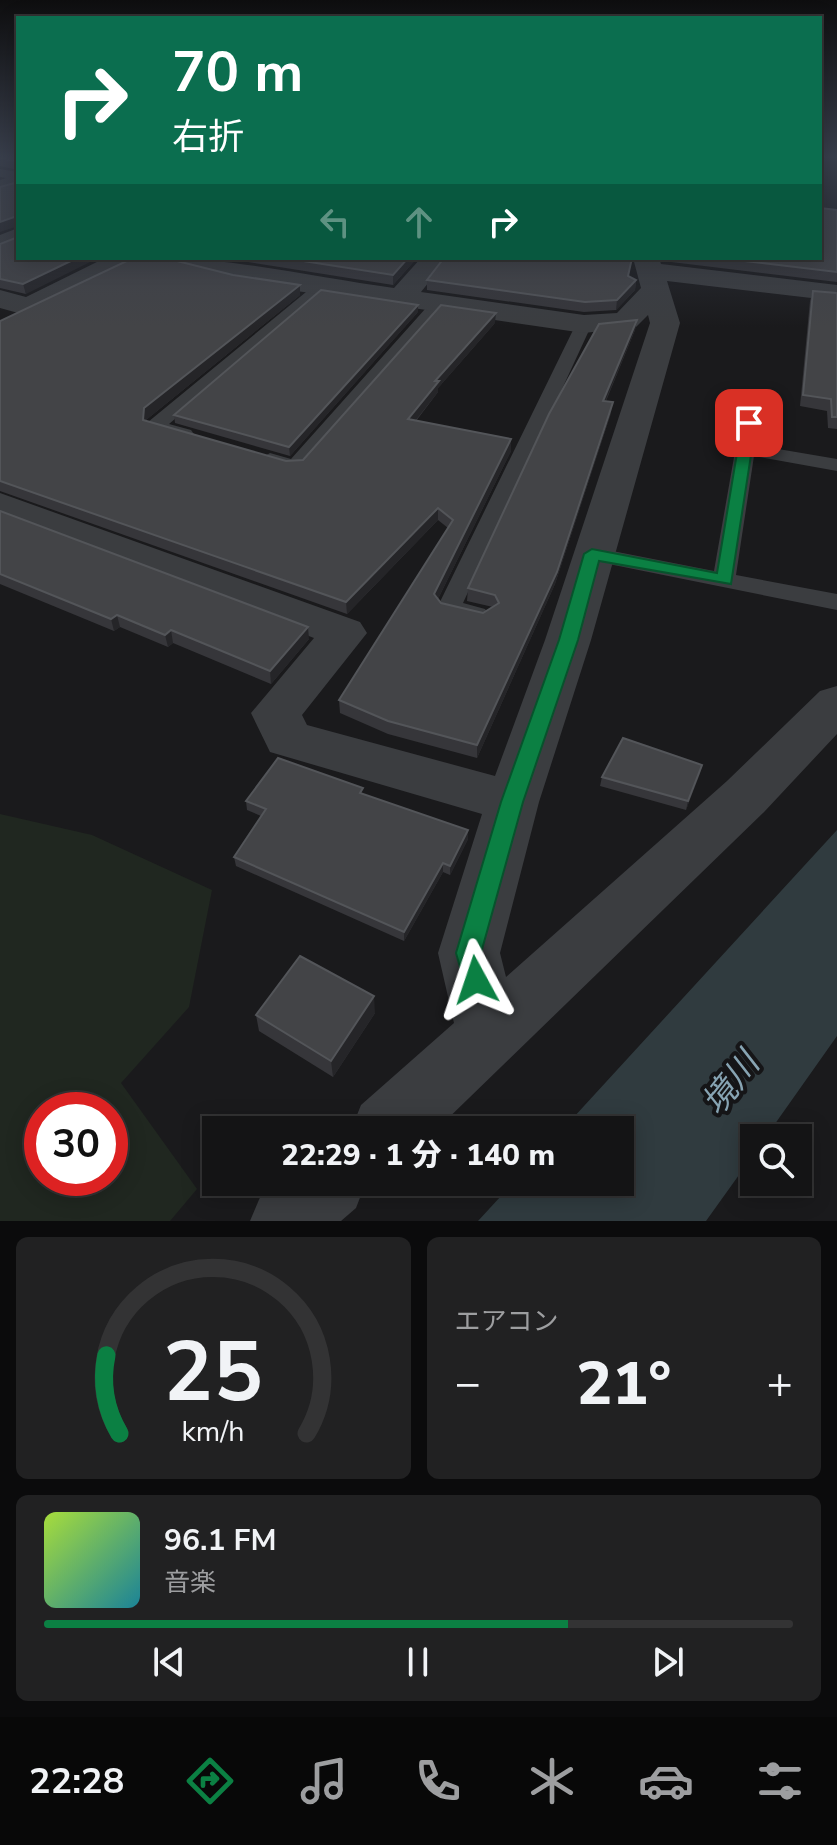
<!DOCTYPE html>
<html lang="ja">
<meta charset="utf-8">
<style>
:root{--surface:#141415;--page:#212122;--text:#f1f3f6;--muted:#9d9ea0;--line:#333334;--accent:#0b8043}
body{margin:0;font-family:"Nunito Sans","Noto Sans JP",sans-serif;background:var(--page);color:var(--text);height:100vh;display:flex;flex-direction:column;font-size:30px;white-space:nowrap}
*{box-sizing:border-box;margin:0}
p{font-size:26px;color:var(--muted)}
.icon{flex:none;width:44px;height:44px;fill:none;stroke:currentColor;stroke-width:2;stroke-linecap:round;stroke-linejoin:round}
.map{position:relative;height:1221px;overflow:hidden}
.panel{display:flex;flex-direction:column;gap:16px;padding:16px;background:#0b0b0c;flex:1}
.panel>*{flex:none}
.guide{position:absolute;left:16px;top:16px;width:806px;height:244px;border-radius:0px;box-shadow:0 4px 20px #0003,0 0 0 2px var(--line);background:#0b6e4f;color:#fff;overflow:hidden}
.fabs{position:absolute;left:740px;top:1124px;display:grid;gap:16px}
.fabs a{display:grid;place-items:center;width:72px;height:72px;border-radius:0px;background:var(--surface);box-shadow:0 4px 20px #0003,0 0 0 2px var(--line);font-size:40px}
.speed{position:absolute;left:24px;top:1092px;display:flex;gap:16px;font-size:40px;font-weight:700;text-align:center}
.speed>*{display:grid;place-content:center;width:104px;height:104px;border-radius:50%;background:var(--surface);box-shadow:0 4px 20px #0003,0 0 0 2px var(--line);line-height:1}
.speed .limit{border:12px solid #d22;background:#fff;color:#111}
.pin{position:absolute;display:grid;place-items:center;width:68px;height:68px;color:#fff;margin:-34px;border-radius:16px;box-shadow:0 4px 12px #0006}
.me{position:absolute;width:88px;margin:-44px;rotate:355deg;stroke-linejoin:round;filter:drop-shadow(0 0 6px #0008)}
.turn{display:flex;align-items:center;gap:28px;height:168px;padding:0 24px;font-size:36px}
.turn .icon{width:104px;height:104px;stroke-width:2.5}
.turn b{display:block;font-size:56px;line-height:68px}
.lanes{display:flex;align-items:center;height:76px;padding:0 24px;background:#0003;justify-content:center;gap:40px;direction:ltr}
.lanes .off{opacity:.35}
.big{font-size:60px;font-weight:800;line-height:1.1}
.panel .card{flex:1;display:flex;flex-direction:column;justify-content:center;gap:12px;min-width:0;padding:0 28px;border-radius:12px;background:var(--page)}
.panel .dial{align-items:center;gap:0}
.dial svg{height:208px;overflow:visible;fill:none;stroke:var(--line);stroke-width:7;stroke-linecap:round;text-anchor:middle}
.dial text{fill:var(--text);stroke:none}
.song{display:flex;align-items:center;gap:24px}
.cover{width:96px;height:96px;border-radius:12px;background:linear-gradient(135deg,hsl(80 70% 55%),hsl(190 70% 35%))}
.played{height:8px;border-radius:4px;background:linear-gradient(90deg,var(--accent) 70%,var(--line) 70%)}
.keys{display:flex;justify-content:space-around;direction:ltr}
.heat{display:flex;justify-content:space-between;align-items:center;font-size:44px;direction:ltr}
.panel .tiles{flex:1;display:grid;gap:16px;grid-template-columns:1fr 1fr}
.card:last-child{grid-column:span 2}
.trip{position:absolute;left:202px;top:1116px;width:432px;height:80px;border-radius:0px;background:var(--surface);box-shadow:0 4px 20px #0003,0 0 0 2px var(--line);font-weight:800;line-height:80px;text-align:center}
.dock{display:flex;height:128px;justify-content:space-around;align-items:center;background:#080808;color:var(--muted)}
.dock .icon{width:56px;height:56px}
.dock .active{color:var(--accent)}
.dock b{font-size:36px;color:var(--text)}
.map>svg:first-child{display:block}
</style>
<div class="map">
<svg width="837" height="1221" viewBox="0 0 837 1221">
<rect width="100%" height="100%" fill="#1a1a1c"/>
<path fill="#202720" fill-rule="evenodd" d="M 0,814 L 92,835 L 212,890 L 189,1007 L 121,1083 L 197,1189 L 170,1221 L 0,1221 ZM 42,1110 L 110,1110 L 110,1178 L 42,1178 Z"/>
<path fill="#303b3f" d="M 837,830 L 837,1036 L 765,1138 L 754,1138 L 754,1154 L 706,1221 L 478,1221 L 514,1182 L 620,1182 L 620,1130 L 562,1130 Z"/>
<g fill="none" stroke-linecap="round" stroke-linejoin="round">
<g fill="#3b3d40" fill-rule="evenodd">
<path d="M 0,169 L 18,172 L 18,180 L 0,177 Z"/>
<path d="M 317,283 L 330,286 L 169,424 L 191,430 L 194,434 L 191,438 L 184,440 L 148,430 L 148,422 Z"/>
<path d="M 434,299 L 448,302 L 302,470 L 295,472 L 263,463 L 260,459 L 270,453 L 291,459 Z"/>
<path d="M 584,319 L 592,324 L 463,603 L 485,609 L 488,614 L 476,622 L 441,613 L 437,608 L 576,324 Z"/>
<path d="M 749,417 L 758,423 L 755,445 L 837,459 L 837,471 L 754,456 L 736,575 L 837,594 L 837,610 L 584,559 L 581,554 L 584,549 L 592,547 L 714,571 L 740,423 Z"/>
</g>
<g fill="#3b3d40" fill-rule="evenodd">
<path d="M 18,174 L 18,189 L 0,195 L 0,180 Z"/>
<path d="M 18,228 L 18,245 L 0,252 L 0,235 Z"/>
<path d="M 105,258 L 139,258 L 135,264 L 39,313 L 29,316 L 0,308 L 0,290 L 26,297 Z"/>
<path d="M 160,258 C 235,258 319,278 394,288 L 421,258 L 448,258 L 421,292 L 584,315 L 617,313 L 641,288 L 633,258 L 659,258 L 661,264 L 837,285 L 837,301 L 667,281 L 680,323 L 591,640 L 539,802 L 500,953 L 506,977 L 727,781 L 820,691 L 837,686 L 837,734 L 765,811 L 436,1130 L 351,1130 L 361,1105 L 454,1023 L 438,953 L 482,814 L 270,752 L 251,713 L 314,638 L 0,518 L 0,493 L 360,622 L 367,633 L 302,715 L 307,725 L 495,776 L 545,640 L 650,323 L 648,315 L 636,327 L 584,333 L 235,282 L 164,264 Z"/>
<path d="M 275,1182 L 366,1182 L 356,1208 L 341,1221 L 250,1221 L 261,1195 Z"/>
</g>
</g>
<g fill="#36363a">
<path d="M 0,156 L 18,156 L 18,170 L 0,166 Z"/>
<path d="M 837,210 L 837,282 L 663,261 L 661,258 L 820,258 Z"/>
<path d="M 18,237 L 26,294 L 0,288 L 0,244 Z"/>
<path d="M 198,258 L 417,258 L 393,285 L 248,262 Z"/>
<path d="M 629,276 L 636,280 L 635,290 L 616,310 L 584,312 L 427,290 L 427,280 Z"/>
<path d="M 813,291 L 837,293 L 837,429 L 828,428 L 827,411 L 800,406 L 810,301 Z"/>
<path d="M 300,295 L 146,420 L 146,421 L 286,461 L 303,460 L 495,323 L 438,388 L 438,392 L 416,421 L 511,439 L 511,451 L 438,599 L 441,603 L 483,613 L 493,607 L 467,601 L 468,588 L 637,320 L 635,330 L 606,401 L 611,413 L 555,584 L 477,758 L 388,734 L 340,713 L 339,700 L 448,528 L 438,520 L 347,614 L 0,491 L 0,321 Z"/>
<path d="M 418,312 L 290,456 L 175,423 L 174,415 Z"/>
<path d="M 0,511 L 309,639 L 271,684 L 173,643 L 168,647 L 120,627 L 114,631 L 0,584 Z"/>
<path d="M 702,765 L 686,810 L 600,786 L 602,777 Z"/>
<path d="M 363,794 L 468,839 L 450,875 L 443,872 L 404,941 L 236,866 L 234,857 L 261,816 L 247,810 L 246,801 Z"/>
<path d="M 375,1013 L 333,1077 L 259,1031 L 256,1015 Z"/>
</g>
<g fill="#252528">
<path d="M 17,216 L 18,226 L 0,232 L 0,222 Z"/>
<path d="M 77,258 L 98,258 L 26,294 L 23,284 Z"/>
<path d="M 408,258 L 417,258 L 393,285 L 393,275 Z"/>
<path d="M 636,280 L 635,290 L 616,310 L 617,300 Z"/>
<path d="M 300,285 L 300,295 L 146,420 L 146,432 L 143,420 L 144,408 Z"/>
<path d="M 418,305 L 418,312 L 290,456 L 289,447 Z"/>
<path d="M 496,313 L 495,323 L 438,388 L 438,392 L 408,430 L 408,419 L 435,381 Z"/>
<path d="M 637,320 L 635,330 L 601,412 L 603,401 Z"/>
<path d="M 613,402 L 611,413 L 555,584 L 477,758 L 477,745 Z"/>
<path d="M 511,439 L 511,451 L 434,607 L 434,594 Z"/>
<path d="M 438,508 L 438,520 L 347,614 L 346,602 Z"/>
<path d="M 117,615 L 120,627 L 114,631 L 111,619 Z"/>
<path d="M 308,627 L 309,639 L 271,684 L 270,671 Z"/>
<path d="M 171,630 L 173,643 L 168,647 L 165,635 Z"/>
<path d="M 702,765 L 700,774 L 686,810 L 688,801 Z"/>
<path d="M 468,830 L 468,839 L 450,875 L 450,866 Z"/>
<path d="M 443,863 L 443,872 L 404,941 L 404,932 Z"/>
<path d="M 374,996 L 375,1013 L 333,1077 L 331,1061 Z"/>
</g>
<g fill="#434447" stroke="#535559" stroke-width="2">
<path d="M 0,156 L 18,156 L 18,162 L 0,158 Z"/>
<path d="M 18,182 L 18,232 L 17,216 L 0,222 L 0,187 Z"/>
<path d="M 820,208 L 837,210 L 837,272 L 719,258 L 820,258 Z"/>
<path d="M 18,237 L 18,258 L 77,258 L 23,284 L 0,279 L 0,244 Z"/>
<path d="M 133,258 L 165,258 L 233,275 L 300,285 L 144,408 L 143,420 L 286,461 L 303,460 L 441,305 L 496,313 L 435,381 L 439,381 L 408,419 L 511,439 L 434,594 L 441,603 L 483,613 L 499,603 L 495,595 L 468,588 L 549,414 L 599,324 L 637,320 L 603,401 L 613,402 L 557,572 L 477,745 L 388,721 L 339,700 L 453,520 L 438,508 L 346,602 L 0,481 L 0,321 Z"/>
<path d="M 284,258 L 408,258 L 393,275 Z"/>
<path d="M 444,258 L 632,258 L 628,276 L 636,280 L 617,300 L 585,302 L 427,280 Z"/>
<path d="M 321,290 L 418,305 L 289,447 L 174,415 Z"/>
<path d="M 813,291 L 837,293 L 837,417 L 832,417 L 831,399 L 803,395 Z"/>
<path d="M 0,511 L 308,627 L 270,671 L 171,630 L 165,635 L 117,615 L 111,619 L 0,574 Z"/>
<path d="M 623,738 L 702,765 L 688,801 L 602,777 Z"/>
<path d="M 278,758 L 363,788 L 360,793 L 468,830 L 450,866 L 443,863 L 404,932 L 234,857 L 266,809 L 246,801 Z"/>
<path d="M 300,956 L 374,996 L 331,1061 L 256,1015 Z"/>
</g>
<linearGradient id="sky" x2="0" y2="1"><stop stop-color="#0e0e0f"/><stop offset="0.48" stop-color="#383e4b"/><stop offset="1" stop-color="#383e4b" stop-opacity="0"/></linearGradient>
<rect width="837" height="327" fill="url(#sky)"/>
<path fill="#0b8043" stroke="#07532c" stroke-width="2" d="M 749,418 L 756,423 L 731,584 L 599,561 L 578,640 L 523,802 L 481,953 L 489,980 L 485,988 L 476,992 L 466,988 L 456,953 L 501,802 L 559,640 L 584,554 L 592,549 L 717,573 L 742,423 Z"/>
<g text-anchor="middle" stroke-width="8" stroke-linejoin="round" paint-order="stroke">
<g font-size="34" font-style="italic" fill="#87a4b3" stroke="#151517">
<text transform="translate(730 1083) rotate(-52)" y="12">境川</text>
</g>
</g>
</svg>
<div class="fabs">
<a><svg class="icon" aria-label="search" viewBox="0 0 24 24"><circle cx="10" cy="10" r="6"/><path d="M15 15l6 6"/></svg></a>
</div>
<div class="speed"><div class="limit">30</div></div>
<div class="pin" style="left:749px;top:423px;background:#d93025"><svg class="icon" aria-label="arrive" viewBox="0 0 24 24"><path d="M6 21V4h12l-3 4 3 4H6"/></svg></div>
<svg class="me" style="left:476px;top:980px" viewBox="-20 -20 40 40"><path d="M0-17L14 15 0 8-14 15z" fill="#0b8043" stroke="#fff" stroke-width="4"/></svg>
<div class="trip">22:29 · 1 分 · 140 m</div>
<div class="guide">
<div class="turn"><svg class="icon" aria-label="right" viewBox="0 0 24 24"><path d="M7 20v-9h11M14 6l5 5-5 5"/></svg><div><b>70 m</b>右折</div></div>
<div class="lanes"><svg class="icon off" aria-label="left" viewBox="0 0 24 24"><path d="M17 20v-9H6M10 6l-5 5 5 5"/></svg><svg class="icon off" aria-label="ahead" viewBox="0 0 24 24"><path d="M12 20V5M6 11l6-6 6 6"/></svg><svg class="icon" aria-label="right" viewBox="0 0 24 24"><path d="M7 20v-9h11M14 6l5 5-5 5"/></svg></div>
</div>
</div>
<section class="panel">
<div class="tiles">
<div class="card dial"><svg viewBox="0 0 100 80">
<path d="M14 69A42 42 0 1 1 86 69"/>
<path d="M14 69A42 42 0 0 1 9 39" stroke="#0b8043"/>
<text x="50" y="56" font-size="32" font-weight="700">25</text>
<text x="50" y="72" font-size="11">km/h</text>
</svg></div>
<div class="card"><p>エアコン</p>
<div class="heat"><a>−</a><b class="big">21°</b><a>+</a></div>
</div>
<div class="card">
<div class="song"><i class="cover"></i><div><b>96.1 FM</b><p>音楽</p></div></div>
<div class="played"></div>
<div class="keys"><svg class="icon" aria-label="previous" viewBox="0 0 24 24"><path d="M18 5L8 12l10 7zM5 5v14"/></svg><svg class="icon" aria-label="pause" viewBox="0 0 24 24"><path d="M8 5v14M16 5v14"/></svg><svg class="icon" aria-label="next" viewBox="0 0 24 24"><path d="M6 5l10 7-10 7zM19 5v14"/></svg></div>
</div>
</div>
</section>
<nav class="dock">
<b>22:28</b>
<svg class="icon active" aria-label="directions" viewBox="0 0 24 24"><path d="M12 3l9 9-9 9-9-9zM9 14v-3h6M13 9l2 2-2 2"/></svg>
<svg class="icon" aria-label="music" viewBox="0 0 24 24"><path d="M9 18V5l10-2v13"/><circle cx="6" cy="18" r="3"/><circle cx="16" cy="16" r="3"/></svg>
<svg class="icon" aria-label="phone" viewBox="0 0 24 24"><path d="M5 4h4l2 5-3 2q2 4 5 5l2-3 5 2v4C11 20 4 13 5 4z"/></svg>
<svg class="icon" aria-label="climate" viewBox="0 0 24 24"><path d="M12 3v18M4 7l16 10M4 17L20 7"/></svg>
<svg class="icon" aria-label="car" viewBox="0 0 24 24"><path d="M5 17H2v-5l4-1 3-4h7l3 4 3 1v5h-3M9 17h6M6 11h13"/><circle cx="7" cy="17" r="2"/><circle cx="17" cy="17" r="2"/></svg>
<svg class="icon" aria-label="filters" viewBox="0 0 24 24"><path d="M4 7h16M4 17h16"/><circle cx="9" cy="7" r="2"/><circle cx="15" cy="17" r="2"/></svg>
</nav>
